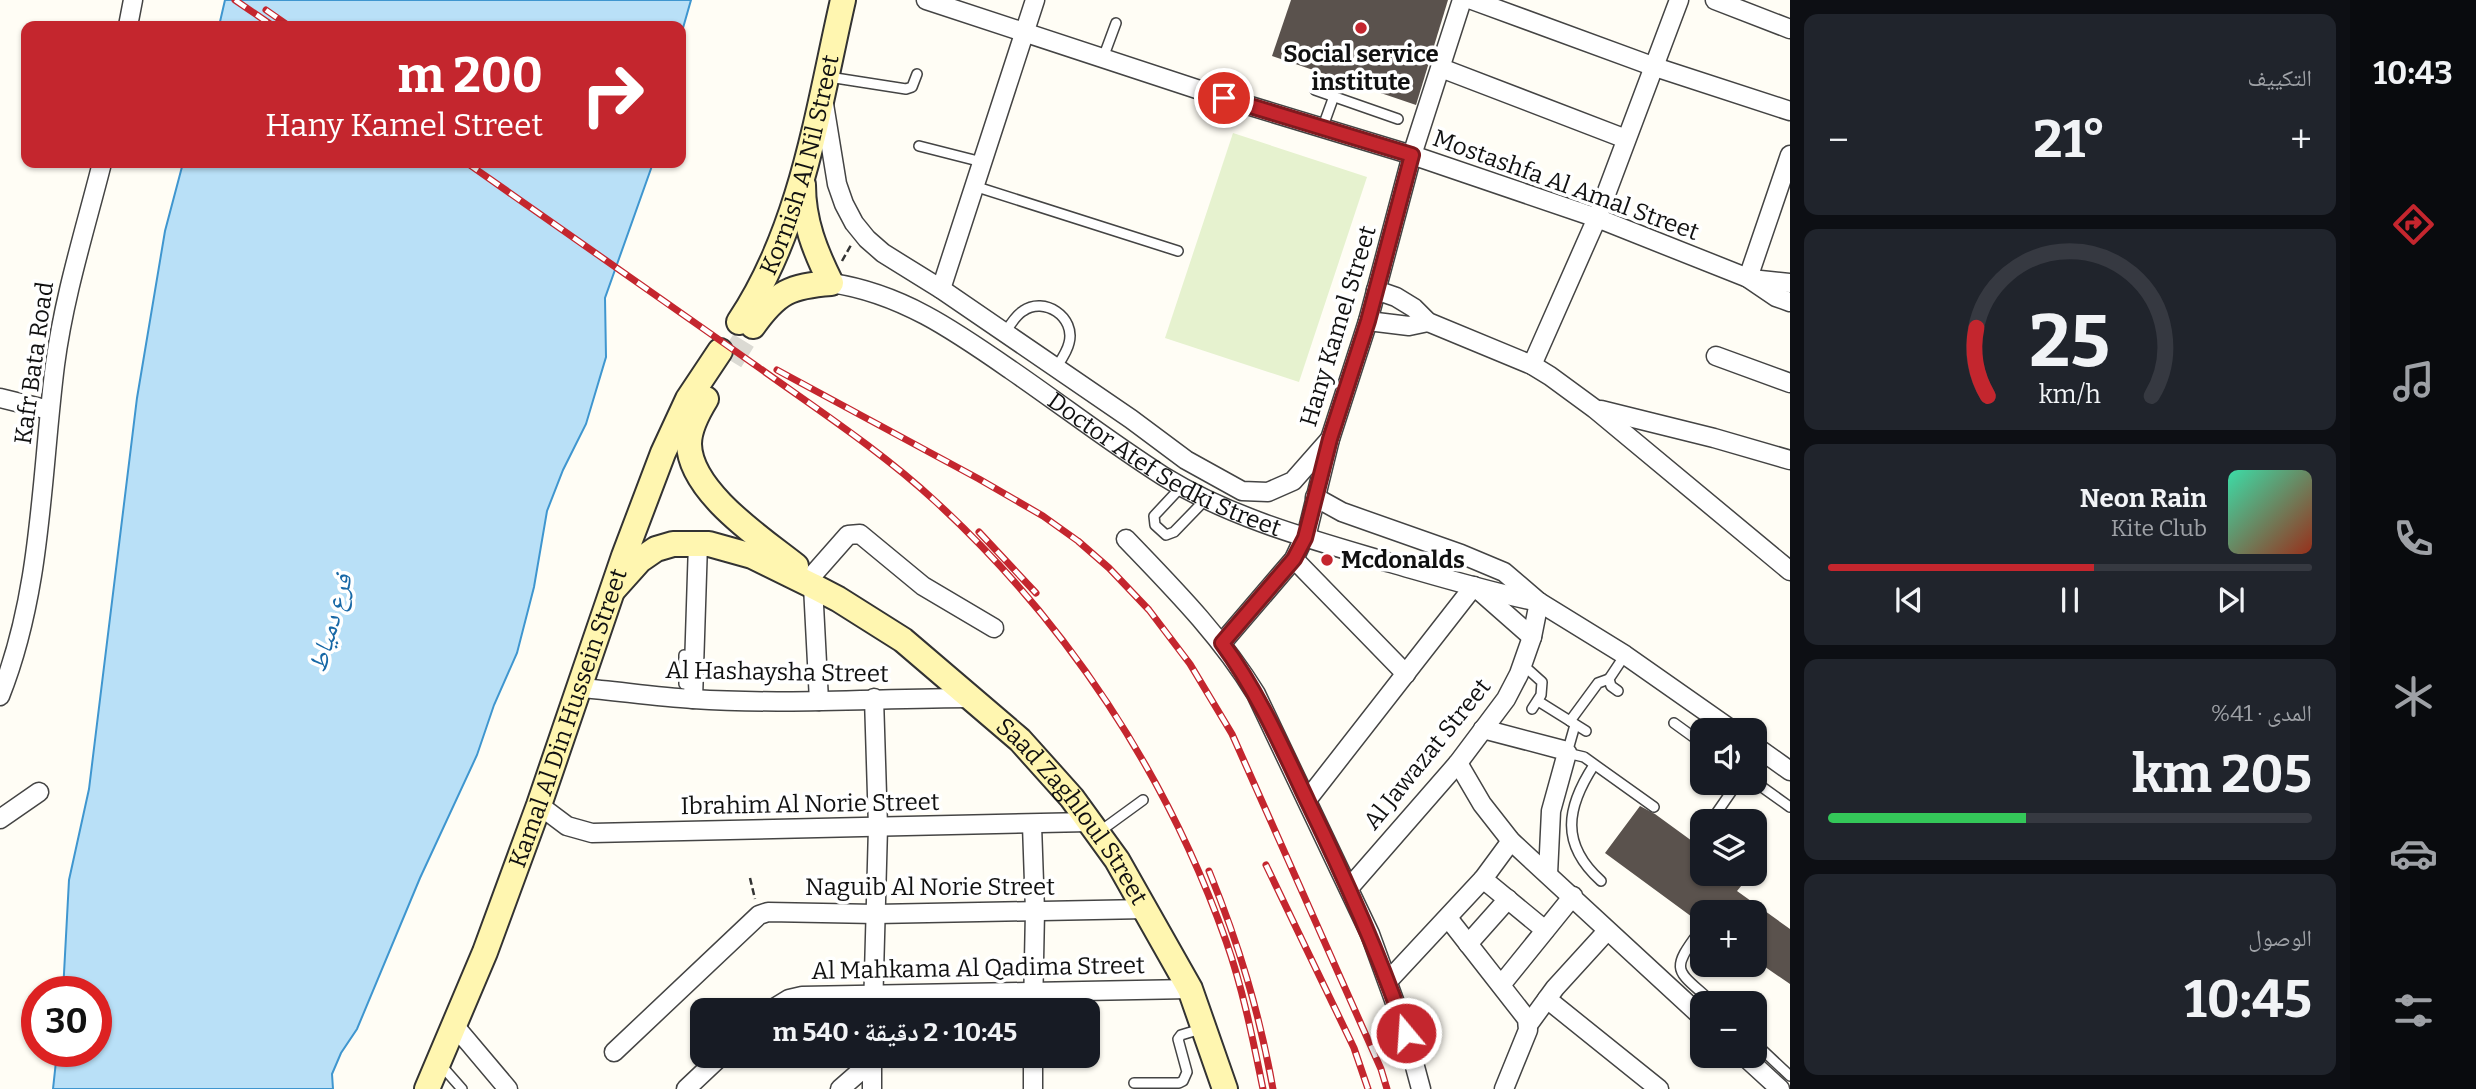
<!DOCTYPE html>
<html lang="ar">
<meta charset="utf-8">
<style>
:root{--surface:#171b24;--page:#20242c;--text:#f1f3f6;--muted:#9ea1a6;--line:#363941;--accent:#c4262e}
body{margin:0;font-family:Bitter,"Noto Naskh Arabic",serif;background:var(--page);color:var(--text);direction:rtl;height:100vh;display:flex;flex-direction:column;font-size:26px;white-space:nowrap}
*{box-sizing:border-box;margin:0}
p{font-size:23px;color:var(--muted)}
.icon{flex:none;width:38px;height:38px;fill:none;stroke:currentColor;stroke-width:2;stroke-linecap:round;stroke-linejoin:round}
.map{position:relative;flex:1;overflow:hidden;direction:ltr}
.sheet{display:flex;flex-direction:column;gap:14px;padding:14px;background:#0d0f14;width:560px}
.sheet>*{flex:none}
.hud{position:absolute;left:21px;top:21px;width:665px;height:147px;border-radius:14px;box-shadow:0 2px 5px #0004;direction:rtl;background:#c4262e;color:#fff;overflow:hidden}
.controls{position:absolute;left:1690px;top:718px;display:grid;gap:14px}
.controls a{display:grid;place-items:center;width:77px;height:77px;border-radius:14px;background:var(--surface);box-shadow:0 2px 5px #0004;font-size:35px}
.speed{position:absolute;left:21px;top:976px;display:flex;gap:14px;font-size:35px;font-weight:700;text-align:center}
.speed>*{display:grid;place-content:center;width:91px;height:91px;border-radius:50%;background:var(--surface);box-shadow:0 2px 5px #0004;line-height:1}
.speed .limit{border:10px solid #d22;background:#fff;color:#111}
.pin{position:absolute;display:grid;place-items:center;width:60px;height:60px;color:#fff;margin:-30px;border:4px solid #fff;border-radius:50%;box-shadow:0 2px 7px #0007}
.me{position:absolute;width:77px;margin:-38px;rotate:342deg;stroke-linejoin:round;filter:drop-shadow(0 0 5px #0008)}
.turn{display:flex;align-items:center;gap:24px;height:147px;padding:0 28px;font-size:32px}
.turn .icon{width:91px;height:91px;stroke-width:2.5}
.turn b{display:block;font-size:49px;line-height:60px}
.big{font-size:52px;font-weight:700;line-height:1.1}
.sheet .card{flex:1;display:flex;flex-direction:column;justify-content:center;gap:10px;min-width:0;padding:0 24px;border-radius:14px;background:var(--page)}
.sheet .dial{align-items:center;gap:0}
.dial svg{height:182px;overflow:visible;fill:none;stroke:var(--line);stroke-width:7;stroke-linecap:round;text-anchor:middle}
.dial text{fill:var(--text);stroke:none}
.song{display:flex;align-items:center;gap:21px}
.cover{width:84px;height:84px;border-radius:10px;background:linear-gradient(135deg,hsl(160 70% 55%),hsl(10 70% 35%))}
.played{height:7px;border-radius:4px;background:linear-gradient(90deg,var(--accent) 55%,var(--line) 55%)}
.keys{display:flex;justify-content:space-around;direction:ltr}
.heat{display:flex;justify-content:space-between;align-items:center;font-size:38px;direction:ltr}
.charge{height:10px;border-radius:5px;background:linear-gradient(90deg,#34c759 41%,var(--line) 0)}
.trip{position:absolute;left:690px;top:998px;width:410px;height:70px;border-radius:14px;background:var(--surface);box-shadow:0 2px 5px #0004;font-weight:700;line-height:70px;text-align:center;direction:rtl}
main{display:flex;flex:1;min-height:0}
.dock{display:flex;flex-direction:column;width:126px;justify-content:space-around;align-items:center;background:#090b0e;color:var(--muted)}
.dock .icon{width:49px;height:49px}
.dock .on{color:var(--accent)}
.dock b{font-size:32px;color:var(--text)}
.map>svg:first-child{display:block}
</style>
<main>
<nav class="dock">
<b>10:43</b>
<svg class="icon on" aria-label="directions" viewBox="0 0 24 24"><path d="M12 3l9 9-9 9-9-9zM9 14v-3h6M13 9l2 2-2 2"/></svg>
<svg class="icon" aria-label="music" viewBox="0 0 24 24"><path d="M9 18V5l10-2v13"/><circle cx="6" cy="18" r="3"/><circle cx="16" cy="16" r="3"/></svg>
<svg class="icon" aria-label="phone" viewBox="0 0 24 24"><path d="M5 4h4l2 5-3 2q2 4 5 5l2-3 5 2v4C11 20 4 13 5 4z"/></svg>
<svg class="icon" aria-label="climate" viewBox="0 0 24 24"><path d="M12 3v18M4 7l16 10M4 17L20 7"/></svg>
<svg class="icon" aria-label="car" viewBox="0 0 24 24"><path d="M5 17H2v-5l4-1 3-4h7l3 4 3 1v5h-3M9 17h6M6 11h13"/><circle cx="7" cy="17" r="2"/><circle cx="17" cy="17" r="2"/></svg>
<svg class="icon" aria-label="filters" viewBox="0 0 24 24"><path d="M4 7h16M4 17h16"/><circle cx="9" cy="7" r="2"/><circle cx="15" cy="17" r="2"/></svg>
</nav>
<section class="sheet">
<div class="card"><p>التكييف</p>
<div class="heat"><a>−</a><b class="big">21°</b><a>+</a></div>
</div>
<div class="card dial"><svg viewBox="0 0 100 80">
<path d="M14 69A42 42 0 1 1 86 69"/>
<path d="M14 69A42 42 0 0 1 9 39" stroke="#c4262e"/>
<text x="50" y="56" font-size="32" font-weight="700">25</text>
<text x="50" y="72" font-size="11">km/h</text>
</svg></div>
<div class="card">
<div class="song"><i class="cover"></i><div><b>Neon Rain</b><p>Kite Club</p></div></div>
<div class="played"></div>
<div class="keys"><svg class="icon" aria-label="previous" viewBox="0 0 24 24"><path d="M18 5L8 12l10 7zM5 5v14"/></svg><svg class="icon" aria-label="pause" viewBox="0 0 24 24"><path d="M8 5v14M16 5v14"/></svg><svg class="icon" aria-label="next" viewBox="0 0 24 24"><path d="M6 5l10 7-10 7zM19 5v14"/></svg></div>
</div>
<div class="card"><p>المدى · 41%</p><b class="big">205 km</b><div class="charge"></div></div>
<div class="card"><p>الوصول</p><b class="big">10:45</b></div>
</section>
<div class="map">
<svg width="1790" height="1089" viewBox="0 0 1790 1089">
<rect width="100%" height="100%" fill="#fffdf5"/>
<path fill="#e6f2cf" d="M 1233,133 L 1367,177 L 1299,382 L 1165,338 Z"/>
<g fill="#b9e0f7" stroke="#3f96cf" stroke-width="2">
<path d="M 225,0 L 691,0 L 681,35 L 681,26 L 219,26 Z"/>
<path d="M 183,163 L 653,163 L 605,298 L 606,357 L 586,424 L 563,470 L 547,511 L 534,587 L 517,653 L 494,705 L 477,755 L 420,878 L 357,1029 L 341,1053 L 332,1074 L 333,1089 L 53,1089 L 57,1052 L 96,1052 L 96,992 L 63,992 L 69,880 L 89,789 L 137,398 L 165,231 Z"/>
</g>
<g fill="#5a524d">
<path d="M 1291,0 L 1448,0 L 1416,105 L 1272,56 Z"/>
<path d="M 1640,806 L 1655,814 L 1703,849 L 1703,873 L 1736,873 L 1746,880 L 1737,891 L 1790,929 L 1790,984 L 1755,960 L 1755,912 L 1703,912 L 1703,925 L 1605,853 Z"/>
</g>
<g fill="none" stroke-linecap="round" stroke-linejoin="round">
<path stroke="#dbdad3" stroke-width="24" stroke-dasharray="24 12" stroke-linecap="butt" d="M 731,361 L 750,330"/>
<defs>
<g id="service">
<path d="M 1103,58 L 1116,23"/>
<path d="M 829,77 L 906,89 L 912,87 L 917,74"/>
<path d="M 1315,90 L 1398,119"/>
<path d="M 1322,129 L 1334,96"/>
<path d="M 919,146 L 982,162"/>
<path d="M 974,186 L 1178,251"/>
<path d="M 1005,333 C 1010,325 1015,316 1023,311 C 1044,296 1076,317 1069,343 C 1067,352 1061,360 1056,368"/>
<path d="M 1182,486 L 1154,516 L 1155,525 L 1166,535 L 1174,532 L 1206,499"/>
<path d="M 1522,664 L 1542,682 L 1541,695 L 1532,709"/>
<path d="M 684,684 L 684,655"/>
<path d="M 1618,691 L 1611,686 L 1609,679 L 1625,655"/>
<path d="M 1538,701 L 1586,731"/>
<path d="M 1570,721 L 1598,683 L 1609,679"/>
<path d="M 1674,723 L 1703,744"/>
<path d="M 1575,725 L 1567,753 L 1584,757 L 1654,807"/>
<path d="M 1594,765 C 1566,808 1560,844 1601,881"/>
<path d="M 1755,782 L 1790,807"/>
<path d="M 1711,821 L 1738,782"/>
<path d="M 1099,832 L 1143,800"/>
<path d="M 1699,932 C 1668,973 1678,970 1713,1003"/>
<path d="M 1755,1043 L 1790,1076"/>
<path d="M 440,1064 L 462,1089"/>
<path d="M 1134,1083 L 1179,1083 L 1183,1081 L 1187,1072 L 1178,1039 L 1181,1035 L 1201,1029"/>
</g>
<g id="minor">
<path d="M 926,0 L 1224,98 L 1412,155 L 1597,218 L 1748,278 L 1776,297 L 1790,302"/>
<path d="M 1472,0 L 1655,67 L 1790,111"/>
<path d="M 1715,0 L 1790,29"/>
<path d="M 128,26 L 133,0"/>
<path d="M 1441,68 L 1626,139"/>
<path d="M 824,104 L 837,184 L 844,204 L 854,223 L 867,239 L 883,253 L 941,289 L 1131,419 L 1186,460 L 1242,491 L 1268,492 L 1293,481 L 1330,439"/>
<path d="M 1748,278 L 1790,155"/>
<path d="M 1751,279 L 1790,283"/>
<path id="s1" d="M 831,283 C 901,293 955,331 1011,370 C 1062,405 1111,443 1163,476 C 1233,519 1313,540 1391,563 C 1440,577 1489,592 1539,602"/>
<path d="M 941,289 L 1035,0"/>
<path d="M 1376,290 L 1396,297 L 1414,308 L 1428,322 L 1532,365 L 1550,376 L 1595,409 L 1790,571"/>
<path d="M 1368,321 L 1409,326 L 1428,322"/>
<path d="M 1716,356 L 1790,383"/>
<path d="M 1532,365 L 1597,218 L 1679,0"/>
<path d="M 0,398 L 49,410"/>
<path d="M 1601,410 L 1714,438 L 1790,460"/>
<path d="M 1315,497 L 1342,512 L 1461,554 L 1504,572 L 1539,602 L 1625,655 L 1732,730"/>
<path d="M 1126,539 C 1173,588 1220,635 1256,694 L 1370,934 L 1406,1033 L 1421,1089"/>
<path d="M 1294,559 L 1406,674"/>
<path d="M 811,577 L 848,535 L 860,534 L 923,586 L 994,628"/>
<path d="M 813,586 L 819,701"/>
<path d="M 1222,643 L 1294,559 L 1308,529 L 1330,439 L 1368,321 L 1412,155 L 1462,0"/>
<path d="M 581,688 C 618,691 656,697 693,699 C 786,705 880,698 973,698"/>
<path d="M 0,696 C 42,591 41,476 55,365 C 64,296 85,230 102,163"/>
<path d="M 693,699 L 698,543"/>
<path d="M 1483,729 L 1563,750 L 1567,753 L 1551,811 L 1548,874"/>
<path d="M 1755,746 L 1790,771"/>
<path d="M 1458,763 L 1482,804 L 1511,841 L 1703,1018"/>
<path d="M 1307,800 L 1474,586 L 1532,637"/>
<path d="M 539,805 L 567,826 L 592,833 L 1089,822"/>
<path d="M 0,819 L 39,792"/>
<path d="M 1032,825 L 1035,911 L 1033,1010"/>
<path d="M 1483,879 L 1545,930"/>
<path d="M 1349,888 L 1458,763 L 1506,699 L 1519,674 L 1532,637 L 1539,602"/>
<path d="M 1448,918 L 1527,1019 L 1528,1030 L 1504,1089"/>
<path d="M 1468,944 L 1508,899"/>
<path d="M 1388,981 L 1483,879 L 1511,841"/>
<path d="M 1501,985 L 1573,896"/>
<path d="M 1547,999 L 1659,1089"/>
<path d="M 771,1010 L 789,999 L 802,996 L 1190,989"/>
<path d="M 873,1010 L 878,827 L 874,698"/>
<path d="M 454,1025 L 508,1089"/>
<path d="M 1528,1025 L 1555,988 L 1607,931"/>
<path d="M 614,1052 L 759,915 L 768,912 L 876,914 L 1146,909"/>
<path d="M 872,1055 L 872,1089"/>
<path d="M 1033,1055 L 1033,1089"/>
<path d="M 1743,1055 L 1780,1089"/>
<path d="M 686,1089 L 722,1055"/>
<path d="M 840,1089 L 872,1061"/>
</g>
<g id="secondary">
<path id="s2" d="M 739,322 C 802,228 818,109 843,0"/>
<path d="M 753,326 C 777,292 790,286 831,283 C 815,251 803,221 803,185"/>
<path d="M 706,399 C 698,412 689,428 689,444 C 690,492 762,539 796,566"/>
<path id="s3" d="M 614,589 L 640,560 L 656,549 L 673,544 L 709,544 L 752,556 L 813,586 L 838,599 L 903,640 L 1020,740 L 1072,798 L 1117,860 L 1190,989 L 1225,1089"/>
<path id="s4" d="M 427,1089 L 485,952 L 539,805 L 624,556 L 663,453 L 688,399 L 720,351"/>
</g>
</defs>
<use href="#service" stroke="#444" stroke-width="12"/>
<use href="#minor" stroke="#444" stroke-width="21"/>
<use href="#secondary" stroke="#333" stroke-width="28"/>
<g stroke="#333" stroke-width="2.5" stroke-dasharray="7 3.5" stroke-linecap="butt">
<path d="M 842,261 L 851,245"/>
<path d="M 750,878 L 755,899"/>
</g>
<use href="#service" stroke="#fff" stroke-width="9"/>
<use href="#minor" stroke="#fff" stroke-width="18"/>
<use href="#secondary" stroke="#fff6b0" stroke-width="24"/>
<defs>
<g id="rail">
<path d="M 235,0 L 273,26"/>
<path d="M 266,10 L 289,26"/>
<path d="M 467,163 C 564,231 661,299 758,367 C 818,410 881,451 935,501 C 1066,621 1167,774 1226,941 C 1243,989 1253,1040 1263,1089"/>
<path d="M 777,370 L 979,479 L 1043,516 L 1078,541 L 1109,568 L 1149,610 L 1190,664 L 1232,734 L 1381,1069 L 1387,1089"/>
<path d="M 979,532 L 1036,593"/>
<path d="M 1266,865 L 1354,1048 L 1368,1089"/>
<path d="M 1209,871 C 1239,945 1259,1011 1273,1089"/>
</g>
</defs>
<use href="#rail" stroke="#c4262e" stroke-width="7"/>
<use href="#rail" stroke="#fff" stroke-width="4.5" stroke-dasharray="13" stroke-linecap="butt"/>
</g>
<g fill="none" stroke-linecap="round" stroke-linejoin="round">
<defs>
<path id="route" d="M 1224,98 L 1412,155 L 1368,321 L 1330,439 L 1305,538 L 1294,559 L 1222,643 C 1258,692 1282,747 1308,802 C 1345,878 1379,953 1406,1033"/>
</defs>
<use href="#route" stroke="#7f191e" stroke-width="18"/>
<use href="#route" stroke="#c4262e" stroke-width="12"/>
</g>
<g fill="#c4262e" stroke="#fff" stroke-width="2.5">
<circle cx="1361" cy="28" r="7"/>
<circle cx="1327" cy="560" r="7"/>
</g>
<g text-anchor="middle" stroke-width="7" stroke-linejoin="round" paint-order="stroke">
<g font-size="24" font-weight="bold" fill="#111" stroke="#fff">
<text x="1361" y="62">Social service<tspan x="1361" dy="28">institute</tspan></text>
<text x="1341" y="568" text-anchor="start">Mcdonalds</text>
</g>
<g font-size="24" fill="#111" stroke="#fff">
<text dy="8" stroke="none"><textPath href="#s2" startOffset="170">Kornish Al Nil Street</textPath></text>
<text transform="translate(1566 185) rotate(20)" y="8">Mostashfa Al Amal Street</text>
<text transform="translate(1338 326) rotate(-73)" y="8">Hany Kamel Street</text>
<text transform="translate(34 363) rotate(-82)" y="8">Kafr Bata Road</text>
<text dy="8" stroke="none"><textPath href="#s1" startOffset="383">Doctor Atef Sedki Street</textPath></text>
<text transform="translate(777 672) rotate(1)" y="8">Al Hashaysha Street</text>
<text dy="8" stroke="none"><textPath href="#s4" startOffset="397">Kamal Al Din Hussein Street</textPath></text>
<text transform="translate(1427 754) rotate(-51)" y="8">Al Jawazat Street</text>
<text transform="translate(810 804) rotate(-1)" y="8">Ibrahim Al Norie Street</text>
<text dy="8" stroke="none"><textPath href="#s3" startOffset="572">Saad Zaghloul Street</textPath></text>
<text x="930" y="895">Naguib Al Norie Street</text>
<text transform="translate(978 968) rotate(-1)" y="8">Al Mahkama Al Qadima Street</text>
</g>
<g font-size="26" font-style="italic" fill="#1768a6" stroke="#fff">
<text transform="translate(330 623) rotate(-74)" y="9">فرع دمياط</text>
</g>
</g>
</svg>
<div class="controls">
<a><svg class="icon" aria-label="sound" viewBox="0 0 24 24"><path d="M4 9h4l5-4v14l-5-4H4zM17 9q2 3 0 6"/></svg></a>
<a><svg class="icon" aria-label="layers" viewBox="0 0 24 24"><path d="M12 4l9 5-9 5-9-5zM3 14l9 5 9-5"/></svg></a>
<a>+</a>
<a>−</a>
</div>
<div class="speed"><div class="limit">30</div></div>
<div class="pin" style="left:1224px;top:98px;background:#d93025"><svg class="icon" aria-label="arrive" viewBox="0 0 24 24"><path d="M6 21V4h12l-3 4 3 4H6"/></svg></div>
<svg class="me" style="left:1406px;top:1033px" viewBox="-20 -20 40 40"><circle r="17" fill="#c4262e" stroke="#fff" stroke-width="3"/><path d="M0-11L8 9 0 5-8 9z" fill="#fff"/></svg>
<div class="trip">10:45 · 2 دقيقة · 540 m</div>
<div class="hud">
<div class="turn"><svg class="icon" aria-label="right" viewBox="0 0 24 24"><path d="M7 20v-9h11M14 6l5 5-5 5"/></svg><div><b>200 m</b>Hany Kamel Street</div></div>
</div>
</div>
</main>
